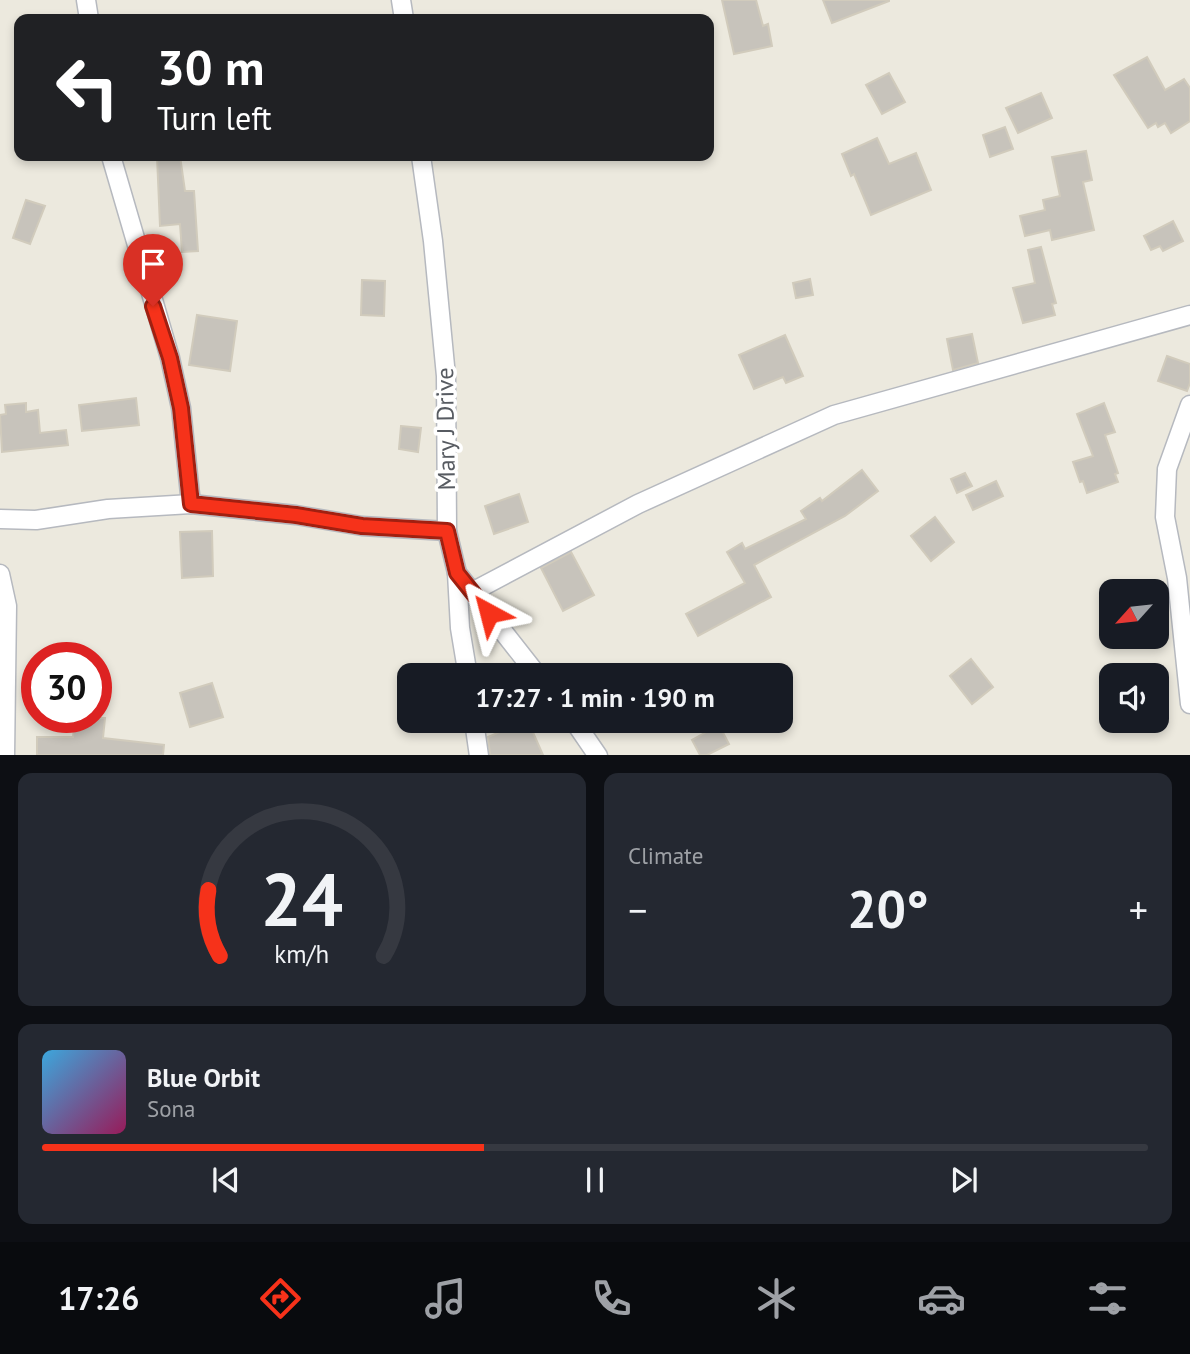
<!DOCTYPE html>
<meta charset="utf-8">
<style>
:root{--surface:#171b24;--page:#242831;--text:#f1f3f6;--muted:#9ea1a6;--line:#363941;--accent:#f6321a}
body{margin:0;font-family:"PT Sans",sans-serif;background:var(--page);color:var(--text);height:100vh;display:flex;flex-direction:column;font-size:26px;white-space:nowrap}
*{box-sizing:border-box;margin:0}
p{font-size:23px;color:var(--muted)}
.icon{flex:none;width:38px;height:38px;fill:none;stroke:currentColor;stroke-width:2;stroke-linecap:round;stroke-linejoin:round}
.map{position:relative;height:755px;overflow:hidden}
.drawer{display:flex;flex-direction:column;gap:18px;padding:18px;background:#0d0f14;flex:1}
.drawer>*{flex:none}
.hud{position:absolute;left:14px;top:14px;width:700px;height:147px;border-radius:14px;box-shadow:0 4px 10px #0003;background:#202124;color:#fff;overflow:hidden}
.needle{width:46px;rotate:243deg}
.controls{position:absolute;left:1099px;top:579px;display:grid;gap:14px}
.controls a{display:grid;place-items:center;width:70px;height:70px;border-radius:14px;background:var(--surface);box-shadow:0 4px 10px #0003;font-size:35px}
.speed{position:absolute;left:21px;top:642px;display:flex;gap:14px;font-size:35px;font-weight:700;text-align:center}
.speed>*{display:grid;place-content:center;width:91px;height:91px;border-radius:50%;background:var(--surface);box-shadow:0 4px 10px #0003;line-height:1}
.speed .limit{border:10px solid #d22;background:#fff;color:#111}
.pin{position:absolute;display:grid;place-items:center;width:60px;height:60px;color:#fff;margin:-72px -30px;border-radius:50% 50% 50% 0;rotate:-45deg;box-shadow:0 0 7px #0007}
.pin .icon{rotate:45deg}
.me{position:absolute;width:77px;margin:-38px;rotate:322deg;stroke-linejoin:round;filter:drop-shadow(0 0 5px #0008)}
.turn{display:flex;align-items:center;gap:24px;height:147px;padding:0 28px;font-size:32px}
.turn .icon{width:91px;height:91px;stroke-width:2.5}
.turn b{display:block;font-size:49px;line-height:60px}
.big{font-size:52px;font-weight:700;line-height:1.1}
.drawer .card{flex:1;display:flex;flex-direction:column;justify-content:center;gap:10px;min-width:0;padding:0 24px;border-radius:14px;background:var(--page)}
.drawer .dial{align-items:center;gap:0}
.dial svg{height:182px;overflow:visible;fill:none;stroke:var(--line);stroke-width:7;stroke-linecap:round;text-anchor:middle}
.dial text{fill:var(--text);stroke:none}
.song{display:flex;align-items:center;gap:21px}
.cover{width:84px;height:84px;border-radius:10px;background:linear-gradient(135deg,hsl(200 70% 55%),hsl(330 70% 35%))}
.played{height:7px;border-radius:4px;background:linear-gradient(90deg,var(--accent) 40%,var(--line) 40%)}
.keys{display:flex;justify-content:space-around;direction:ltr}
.heat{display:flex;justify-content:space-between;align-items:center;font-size:38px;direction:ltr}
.drawer .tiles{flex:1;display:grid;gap:18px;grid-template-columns:1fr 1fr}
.card:last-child{grid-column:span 2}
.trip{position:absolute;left:397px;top:663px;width:396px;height:70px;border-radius:14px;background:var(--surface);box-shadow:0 4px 10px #0003;font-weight:700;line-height:70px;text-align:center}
.tab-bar{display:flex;height:112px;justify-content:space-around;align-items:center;background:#090b0e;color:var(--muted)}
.tab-bar .icon{width:49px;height:49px}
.tab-bar .active{color:var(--accent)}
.tab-bar b{font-size:32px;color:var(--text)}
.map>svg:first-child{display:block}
</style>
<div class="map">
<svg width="1190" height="756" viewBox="0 0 1190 756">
<rect width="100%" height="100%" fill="#ece9de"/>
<g fill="#c7c3bb" stroke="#d1cbbc" stroke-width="2">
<path d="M 722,0 L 756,0 L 763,26 L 768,24 L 772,46 L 734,54 Z"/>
<path d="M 823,0 L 889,0 L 889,1 L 832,23 Z"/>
<path d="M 1147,57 L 1165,90 L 1184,79 L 1190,88 L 1190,121 L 1171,133 L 1165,123 L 1158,127 L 1156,123 L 1148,128 L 1114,75 Z"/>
<path d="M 889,73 L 905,102 L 882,114 L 866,85 Z"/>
<path d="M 1041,93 L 1052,118 L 1018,133 L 1006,108 Z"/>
<path d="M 1005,127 L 1013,149 L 990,157 L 983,135 Z"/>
<path d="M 877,138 L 889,164 L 916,153 L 931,190 L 871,215 L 854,174 L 851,176 L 842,154 Z"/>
<path d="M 1086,151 L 1092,180 L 1083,182 L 1094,230 L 1052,240 L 1050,230 L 1025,236 L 1020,216 L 1045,210 L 1043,200 L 1060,196 L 1052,157 Z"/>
<path d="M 157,156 L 180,156 L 185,191 L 194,191 L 198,251 L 182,252 L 180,224 L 160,226 Z"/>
<path d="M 26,200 L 45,206 L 30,244 L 13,238 Z"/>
<path d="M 1173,221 L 1183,241 L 1163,251 L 1160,246 L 1151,250 L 1144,236 Z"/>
<path d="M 1041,247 L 1056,303 L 1052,304 L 1055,315 L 1023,323 L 1013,288 L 1035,283 L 1028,250 Z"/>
<path d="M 810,279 L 813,295 L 796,298 L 793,283 Z"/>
<path d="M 362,280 L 385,281 L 384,316 L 361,315 Z"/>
<path d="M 197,315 L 237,321 L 230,371 L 189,365 Z"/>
<path d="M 972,334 L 978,363 L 953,370 L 947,339 Z"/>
<path d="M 785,335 L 803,376 L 786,383 L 783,377 L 754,389 L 739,355 Z"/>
<path d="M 1167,356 L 1190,364 L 1190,383 L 1187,391 L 1158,381 Z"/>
<path d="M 136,398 L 139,425 L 82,431 L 79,405 Z"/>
<path d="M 26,403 L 26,412 L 38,410 L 40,433 L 66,430 L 68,445 L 2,452 L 0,415 L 6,414 L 5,405 Z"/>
<path d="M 1104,403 L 1115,432 L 1105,435 L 1118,473 L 1115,474 L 1118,482 L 1087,493 L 1083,481 L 1080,482 L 1073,462 L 1093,456 L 1077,414 Z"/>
<path d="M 401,426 L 421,428 L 418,452 L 399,449 Z"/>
<path d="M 862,470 L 878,491 L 845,516 L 754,565 L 771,597 L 698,636 L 686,614 L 745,583 L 727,552 L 742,543 L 745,549 L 806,519 L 801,511 L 820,498 L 822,501 Z"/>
<path d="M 965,473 L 972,486 L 957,493 L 951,479 Z"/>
<path d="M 996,481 L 1003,496 L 973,510 L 966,495 Z"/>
<path d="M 519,494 L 528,522 L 494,534 L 485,506 Z"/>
<path d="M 935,517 L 954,542 L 931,561 L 911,536 Z"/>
<path d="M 212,531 L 213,576 L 182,578 L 180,532 Z"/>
<path d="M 571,552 L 594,595 L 563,611 L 541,568 Z"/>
<path d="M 971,659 L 993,687 L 972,704 L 950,676 Z"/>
<path d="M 212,683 L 223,717 L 190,727 L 180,693 Z"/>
<path d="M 75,718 L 105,718 L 103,738 L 164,745 L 163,755 L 37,755 L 37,737 L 73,737 Z"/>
<path d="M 526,721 L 528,721 L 543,755 L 490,755 L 488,737 Z"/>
<path d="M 719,725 L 729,744 L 707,755 L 700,755 L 692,740 Z"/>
</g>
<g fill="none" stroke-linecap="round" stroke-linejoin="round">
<defs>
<g id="street">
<path d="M 86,0 L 89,19"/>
<path d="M 401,0 L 404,19"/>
<path d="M 111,156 L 170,358 L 181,408 L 191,504"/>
<path d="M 421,156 L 433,241 L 446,376 L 447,531 L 457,573 L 538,676"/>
<path d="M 1190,405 L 1167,469 L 1165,517 L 1177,578 L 1190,704"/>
<path d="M 0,519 L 36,520 L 108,509 L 191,504 L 296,515 L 362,526 L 447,531"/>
<path d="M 457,573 L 460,628 L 468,676"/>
<path d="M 0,574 L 7,606 L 5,756"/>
<path d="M 472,592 L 638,504 L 834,415 L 1190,315"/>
<path d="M 474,721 L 479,756"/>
<path d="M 574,721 L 598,756"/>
</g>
</defs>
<use href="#street" stroke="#b6b9bf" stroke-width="21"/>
<use href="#street" stroke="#fff" stroke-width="18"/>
</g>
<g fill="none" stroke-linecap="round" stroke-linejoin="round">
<defs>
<path id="route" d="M 153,306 L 170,358 L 181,408 L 191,504 L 296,515 L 362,526 L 447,531 L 457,573 L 489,613"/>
</defs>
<use href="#route" stroke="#a02011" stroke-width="18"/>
<use href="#route" stroke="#f6321a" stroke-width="12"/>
</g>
<g text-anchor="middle" stroke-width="7" stroke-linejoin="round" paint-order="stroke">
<g font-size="24" fill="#575b61" stroke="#fff">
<text transform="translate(446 429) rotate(-91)" y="8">Mary J Drive</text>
</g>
</g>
</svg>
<div class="controls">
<a><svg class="needle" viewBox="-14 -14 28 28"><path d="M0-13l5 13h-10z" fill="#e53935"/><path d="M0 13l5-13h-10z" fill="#9ea1a6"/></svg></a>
<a><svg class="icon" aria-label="sound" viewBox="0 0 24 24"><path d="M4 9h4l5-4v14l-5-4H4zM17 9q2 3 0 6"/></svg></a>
</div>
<div class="speed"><div class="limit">30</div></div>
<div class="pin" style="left:153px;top:306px;background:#d93025"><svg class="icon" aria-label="arrive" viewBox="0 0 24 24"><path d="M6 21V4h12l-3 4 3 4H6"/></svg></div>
<svg class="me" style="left:489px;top:613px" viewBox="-20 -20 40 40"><path d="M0-17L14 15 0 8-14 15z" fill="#f6321a" stroke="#fff" stroke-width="4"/></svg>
<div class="trip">17:27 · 1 min · 190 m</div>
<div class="hud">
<div class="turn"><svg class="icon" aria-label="left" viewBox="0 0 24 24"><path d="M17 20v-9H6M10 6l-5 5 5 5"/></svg><div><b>30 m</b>Turn left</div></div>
</div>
</div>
<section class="drawer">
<div class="tiles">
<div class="card dial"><svg viewBox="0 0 100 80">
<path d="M14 69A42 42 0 1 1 86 69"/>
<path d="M14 69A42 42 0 0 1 9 40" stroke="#f6321a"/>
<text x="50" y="56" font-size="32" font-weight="700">24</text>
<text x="50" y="72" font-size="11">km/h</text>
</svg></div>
<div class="card"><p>Climate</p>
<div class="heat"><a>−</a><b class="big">20°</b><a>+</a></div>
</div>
<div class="card">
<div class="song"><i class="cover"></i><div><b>Blue Orbit</b><p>Sona</p></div></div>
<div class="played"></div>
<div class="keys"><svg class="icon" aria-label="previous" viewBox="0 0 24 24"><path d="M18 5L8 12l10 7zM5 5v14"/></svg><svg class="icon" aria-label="pause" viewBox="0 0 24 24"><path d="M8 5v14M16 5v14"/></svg><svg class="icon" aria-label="next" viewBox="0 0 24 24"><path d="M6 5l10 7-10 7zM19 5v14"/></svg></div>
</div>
</div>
</section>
<nav class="tab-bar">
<b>17:26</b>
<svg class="icon active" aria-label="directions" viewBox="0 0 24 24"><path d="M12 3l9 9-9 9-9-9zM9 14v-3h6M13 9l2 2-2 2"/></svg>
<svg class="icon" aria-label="music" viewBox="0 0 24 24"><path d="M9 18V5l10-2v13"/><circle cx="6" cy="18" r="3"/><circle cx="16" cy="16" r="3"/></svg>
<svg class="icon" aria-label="phone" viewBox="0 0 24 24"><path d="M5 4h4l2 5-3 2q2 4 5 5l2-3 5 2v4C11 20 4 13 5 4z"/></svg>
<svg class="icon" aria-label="climate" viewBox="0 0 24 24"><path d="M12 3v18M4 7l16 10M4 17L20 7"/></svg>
<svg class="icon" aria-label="car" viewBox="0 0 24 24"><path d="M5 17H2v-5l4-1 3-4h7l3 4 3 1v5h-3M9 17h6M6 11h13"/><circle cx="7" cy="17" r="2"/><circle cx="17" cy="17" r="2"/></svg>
<svg class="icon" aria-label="filters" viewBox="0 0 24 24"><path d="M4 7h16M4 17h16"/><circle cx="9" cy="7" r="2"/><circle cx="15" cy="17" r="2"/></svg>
</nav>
